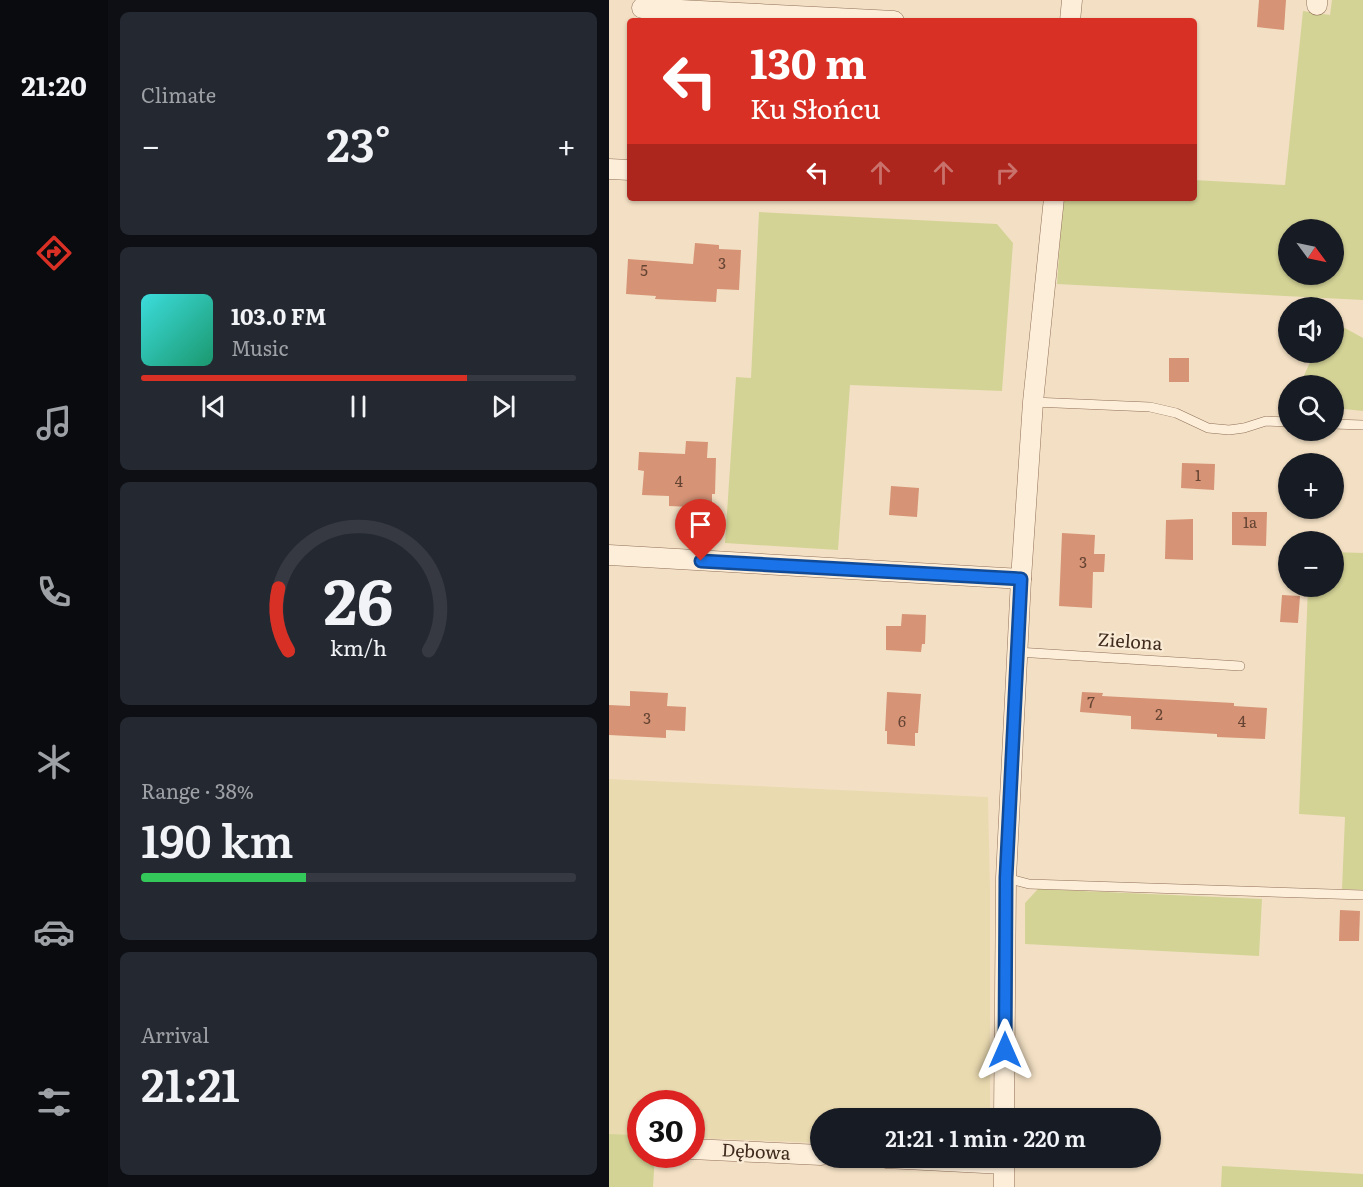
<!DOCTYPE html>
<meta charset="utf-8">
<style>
:root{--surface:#171b24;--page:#242831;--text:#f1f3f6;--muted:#9ea1a6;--line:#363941;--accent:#d93025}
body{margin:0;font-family:Literata,serif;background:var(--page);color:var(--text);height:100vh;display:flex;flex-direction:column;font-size:22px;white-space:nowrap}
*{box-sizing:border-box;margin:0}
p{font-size:20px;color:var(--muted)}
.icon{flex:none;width:33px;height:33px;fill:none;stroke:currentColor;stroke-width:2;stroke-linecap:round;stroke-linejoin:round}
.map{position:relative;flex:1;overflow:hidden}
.details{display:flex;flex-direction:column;gap:12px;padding:12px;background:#0d0f14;width:501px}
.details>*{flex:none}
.banner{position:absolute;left:18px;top:18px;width:570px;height:183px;border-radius:6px;box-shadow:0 2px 4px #0004;background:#d93025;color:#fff;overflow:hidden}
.needle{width:39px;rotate:123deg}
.fabs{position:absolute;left:669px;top:219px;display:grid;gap:12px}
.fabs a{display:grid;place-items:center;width:66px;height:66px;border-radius:50%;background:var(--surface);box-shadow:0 2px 4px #0004;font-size:30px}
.speed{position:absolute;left:18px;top:1090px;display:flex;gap:12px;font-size:30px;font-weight:700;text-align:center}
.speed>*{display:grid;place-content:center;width:78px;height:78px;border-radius:50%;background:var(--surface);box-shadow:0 2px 4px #0004;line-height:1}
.speed .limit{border:9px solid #d22;background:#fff;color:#111}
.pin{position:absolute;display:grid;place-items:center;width:51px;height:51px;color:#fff;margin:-62px -26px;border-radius:50% 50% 50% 0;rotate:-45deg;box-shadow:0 0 6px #0007}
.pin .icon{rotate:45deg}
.me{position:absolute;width:66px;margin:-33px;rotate:0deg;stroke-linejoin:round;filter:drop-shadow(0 0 4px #0008)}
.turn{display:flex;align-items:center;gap:21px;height:126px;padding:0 24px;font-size:27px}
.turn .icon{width:78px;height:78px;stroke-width:2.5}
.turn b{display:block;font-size:42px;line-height:51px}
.lanes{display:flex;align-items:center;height:57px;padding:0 24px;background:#0003;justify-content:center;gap:30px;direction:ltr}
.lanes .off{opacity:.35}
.big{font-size:45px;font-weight:600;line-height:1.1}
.details .widget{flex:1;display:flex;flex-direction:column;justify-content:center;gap:9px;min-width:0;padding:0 21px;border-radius:9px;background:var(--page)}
.details .dial{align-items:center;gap:0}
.dial svg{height:156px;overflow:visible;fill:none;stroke:var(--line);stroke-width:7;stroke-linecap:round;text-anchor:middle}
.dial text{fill:var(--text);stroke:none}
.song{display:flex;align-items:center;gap:18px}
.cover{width:72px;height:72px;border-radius:9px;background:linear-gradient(135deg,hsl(180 70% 55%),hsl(160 70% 35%))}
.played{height:6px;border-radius:3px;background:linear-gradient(90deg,var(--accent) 75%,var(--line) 75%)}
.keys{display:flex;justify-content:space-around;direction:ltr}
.heat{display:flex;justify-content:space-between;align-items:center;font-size:33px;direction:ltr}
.charge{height:9px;border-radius:4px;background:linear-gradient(90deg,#34c759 38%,var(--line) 0)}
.trip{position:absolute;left:201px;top:1108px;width:351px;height:60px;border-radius:30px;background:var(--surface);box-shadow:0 2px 4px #0004;font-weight:600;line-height:60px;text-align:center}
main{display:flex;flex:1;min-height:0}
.tabs{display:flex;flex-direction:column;width:108px;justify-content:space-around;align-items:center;background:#090b0e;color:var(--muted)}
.tabs .icon{width:42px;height:42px}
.tabs .on{color:var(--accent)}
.tabs b{font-size:27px;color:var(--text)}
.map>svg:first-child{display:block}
</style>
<main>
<nav class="tabs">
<b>21:20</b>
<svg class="icon on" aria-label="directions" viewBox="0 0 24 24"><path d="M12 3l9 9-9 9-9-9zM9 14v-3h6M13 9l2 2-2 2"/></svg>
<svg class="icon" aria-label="music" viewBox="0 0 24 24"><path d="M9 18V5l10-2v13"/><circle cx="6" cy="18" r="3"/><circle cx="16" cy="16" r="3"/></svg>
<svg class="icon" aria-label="phone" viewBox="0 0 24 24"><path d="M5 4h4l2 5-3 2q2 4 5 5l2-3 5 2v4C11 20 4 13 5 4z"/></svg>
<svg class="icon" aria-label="climate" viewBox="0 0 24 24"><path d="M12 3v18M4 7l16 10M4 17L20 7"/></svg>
<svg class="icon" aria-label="car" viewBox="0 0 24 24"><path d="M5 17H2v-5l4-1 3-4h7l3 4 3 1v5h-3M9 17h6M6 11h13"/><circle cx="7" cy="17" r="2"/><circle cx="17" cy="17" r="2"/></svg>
<svg class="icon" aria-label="filters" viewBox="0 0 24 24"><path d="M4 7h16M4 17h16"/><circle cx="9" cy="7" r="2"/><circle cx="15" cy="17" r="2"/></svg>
</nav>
<section class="details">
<div class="widget"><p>Climate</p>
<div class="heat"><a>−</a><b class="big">23°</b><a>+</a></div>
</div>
<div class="widget">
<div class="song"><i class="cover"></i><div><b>103.0 FM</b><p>Music</p></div></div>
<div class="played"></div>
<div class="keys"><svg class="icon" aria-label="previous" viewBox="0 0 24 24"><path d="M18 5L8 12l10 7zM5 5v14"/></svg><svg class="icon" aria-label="pause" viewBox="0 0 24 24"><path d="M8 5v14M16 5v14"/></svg><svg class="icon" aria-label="next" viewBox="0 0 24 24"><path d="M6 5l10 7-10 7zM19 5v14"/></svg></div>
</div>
<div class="widget dial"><svg viewBox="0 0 100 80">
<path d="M14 69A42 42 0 1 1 86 69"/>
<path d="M14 69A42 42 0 0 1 9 37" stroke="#d93025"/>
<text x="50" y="56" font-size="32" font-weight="700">26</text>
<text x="50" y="72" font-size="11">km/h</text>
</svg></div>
<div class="widget"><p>Range · 38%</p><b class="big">190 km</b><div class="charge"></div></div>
<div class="widget"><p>Arrival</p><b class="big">21:21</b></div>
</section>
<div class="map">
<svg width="754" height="1187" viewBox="0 0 754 1187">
<rect width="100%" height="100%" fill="#f3e0c4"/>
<path fill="#eadab0" d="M 0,779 L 379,797 L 381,889 L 381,1119 L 212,1119 L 211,1143 L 83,1138 L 82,1104 L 32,1104 L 31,1135 L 0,1134 Z"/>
<g fill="#d3d396" fill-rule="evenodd">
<path d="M 723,0 L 754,0 L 754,300 L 448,284 L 454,198 L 585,198 L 585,180 L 676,185 L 694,11 L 721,15 ZM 680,230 L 724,230 L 724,274 L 680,274 Z"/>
<path d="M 150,212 L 388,224 L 404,243 L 393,391 L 241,385 L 229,550 L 116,543 L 127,377 L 142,378 Z"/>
<path d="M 725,327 L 734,327 L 754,338 L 754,411 L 725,408 L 724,386 L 694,385 L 694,378 L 705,353 L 724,352 Z"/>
<path d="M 725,552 L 754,553 L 754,890 L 733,889 L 736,817 L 690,814 L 699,587 L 724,586 Z"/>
<path d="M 429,889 L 653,899 L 650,956 L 416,944 L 416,903 Z"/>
<path d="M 0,1134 L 31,1135 L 32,1155 L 46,1155 L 44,1187 L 0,1187 Z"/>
<path d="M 613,1166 L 754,1174 L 754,1187 L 612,1187 Z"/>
</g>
<g fill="#d69376">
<path d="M 650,0 L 677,0 L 675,30 L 648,27 Z"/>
<path d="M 86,243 L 110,245 L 110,249 L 132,250 L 130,290 L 108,289 L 107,302 L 46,299 L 47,296 L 17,294 L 19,259 L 84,264 Z"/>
<rect x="560" y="358" width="20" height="24"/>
<path d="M 77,441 L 99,442 L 98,458 L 107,458 L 106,494 L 103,494 L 103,508 L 60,506 L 60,496 L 33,495 L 35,471 L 29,470 L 30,452 L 76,454 Z"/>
<path d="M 573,463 L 606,464 L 605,490 L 572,488 Z"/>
<path d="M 282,486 L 310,488 L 308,517 L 280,515 Z"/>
<path d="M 623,512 L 658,512 L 657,546 L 623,545 Z"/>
<path d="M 584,519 L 584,560 L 556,559 L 557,520 Z"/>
<path d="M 453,533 L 486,535 L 485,554 L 496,554 L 495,572 L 484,572 L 483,608 L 450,606 Z"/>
<path d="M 673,595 L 691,596 L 689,623 L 671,622 Z"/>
<path d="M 293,614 L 317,615 L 316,644 L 313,644 L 312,652 L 277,650 L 277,626 L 292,626 Z"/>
<path d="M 21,691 L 59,693 L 58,706 L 77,707 L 76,731 L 57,730 L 57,738 L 0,735 L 0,705 L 21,706 Z"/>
<path d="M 278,692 L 312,694 L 309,733 L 306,733 L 306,746 L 278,744 L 278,731 L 276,731 Z"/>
<path d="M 473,692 L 494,693 L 493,696 L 625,703 L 625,706 L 658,708 L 656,739 L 608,737 L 608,734 L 522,729 L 522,716 L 471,712 Z"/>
<path d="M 731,910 L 751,911 L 750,941 L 730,941 Z"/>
</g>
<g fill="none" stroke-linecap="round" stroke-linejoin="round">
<defs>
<g id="lane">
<path d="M 424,402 L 541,407 L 567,413 L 599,428 L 620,430 L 635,428 L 657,421 L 680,422"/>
<path d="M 724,424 L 754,425"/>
<path d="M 408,652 L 631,666"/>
<path d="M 397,878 L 420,884 L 754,895"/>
</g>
<g id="street">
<path d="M 708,5 L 708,0"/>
<path d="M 33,8 L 285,21"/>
<path d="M 461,21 L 463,0"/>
<path d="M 0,169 L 21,170"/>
<path d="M 0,555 L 412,579"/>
<path d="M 395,1119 L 397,878 L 412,579 L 424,402 L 445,198"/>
<path d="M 82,1149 L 212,1155"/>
<path d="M 277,1158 L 395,1164"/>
<path d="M 395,1187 L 395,1158"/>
</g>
</defs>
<use href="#lane" stroke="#906f58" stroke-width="10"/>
<use href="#street" stroke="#906f58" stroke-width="21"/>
<use href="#lane" stroke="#fceed9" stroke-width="9"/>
<use href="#street" stroke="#fceed9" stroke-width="20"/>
</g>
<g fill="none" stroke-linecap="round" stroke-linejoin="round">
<defs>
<path id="route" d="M 92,561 L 412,579 L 397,878 L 396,1050"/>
</defs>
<use href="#route" stroke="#114b97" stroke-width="15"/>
<use href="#route" stroke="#1a73e8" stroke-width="10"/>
</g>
<g text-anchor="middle" stroke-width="4.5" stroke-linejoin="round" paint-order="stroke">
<g font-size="15" fill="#654433">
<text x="113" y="269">3</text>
<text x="35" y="276">5</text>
<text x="589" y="481">1</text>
<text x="70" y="487">4</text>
<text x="641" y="528">1a</text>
<text x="474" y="568">3</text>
<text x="482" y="708">7</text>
<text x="550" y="720">2</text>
<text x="38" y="724">3</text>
<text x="293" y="727">6</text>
<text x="633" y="727">4</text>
</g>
<g font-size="18" fill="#3f2a1d" stroke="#f9ebd5">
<text transform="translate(521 642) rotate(4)" y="6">Zielona</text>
<text transform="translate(147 1152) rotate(3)" y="6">Dębowa</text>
</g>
</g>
</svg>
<div class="fabs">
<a><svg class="needle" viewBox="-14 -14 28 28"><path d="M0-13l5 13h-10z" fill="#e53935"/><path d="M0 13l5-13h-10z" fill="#9ea1a6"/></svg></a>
<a><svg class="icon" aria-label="sound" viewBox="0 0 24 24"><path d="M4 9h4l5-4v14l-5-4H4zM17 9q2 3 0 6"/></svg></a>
<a><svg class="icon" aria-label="search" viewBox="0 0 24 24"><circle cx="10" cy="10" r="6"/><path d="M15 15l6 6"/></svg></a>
<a>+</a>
<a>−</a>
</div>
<div class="speed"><div class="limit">30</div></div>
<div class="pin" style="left:92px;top:561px;background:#d93025"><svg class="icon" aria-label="arrive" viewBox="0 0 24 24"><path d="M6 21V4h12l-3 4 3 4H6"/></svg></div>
<svg class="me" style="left:396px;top:1050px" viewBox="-20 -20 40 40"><path d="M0-17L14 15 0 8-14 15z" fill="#1a73e8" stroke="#fff" stroke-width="4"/></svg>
<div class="trip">21:21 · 1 min · 220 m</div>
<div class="banner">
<div class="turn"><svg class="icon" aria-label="left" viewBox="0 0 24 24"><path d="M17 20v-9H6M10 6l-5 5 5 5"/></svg><div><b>130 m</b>Ku Słońcu</div></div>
<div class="lanes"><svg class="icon" aria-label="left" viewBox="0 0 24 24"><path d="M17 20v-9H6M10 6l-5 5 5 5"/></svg><svg class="icon off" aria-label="ahead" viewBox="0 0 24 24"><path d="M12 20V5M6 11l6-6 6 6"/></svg><svg class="icon off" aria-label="ahead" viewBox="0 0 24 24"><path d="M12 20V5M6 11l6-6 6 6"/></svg><svg class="icon off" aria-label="right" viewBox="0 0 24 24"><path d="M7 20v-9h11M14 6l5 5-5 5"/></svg></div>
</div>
</div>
</main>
